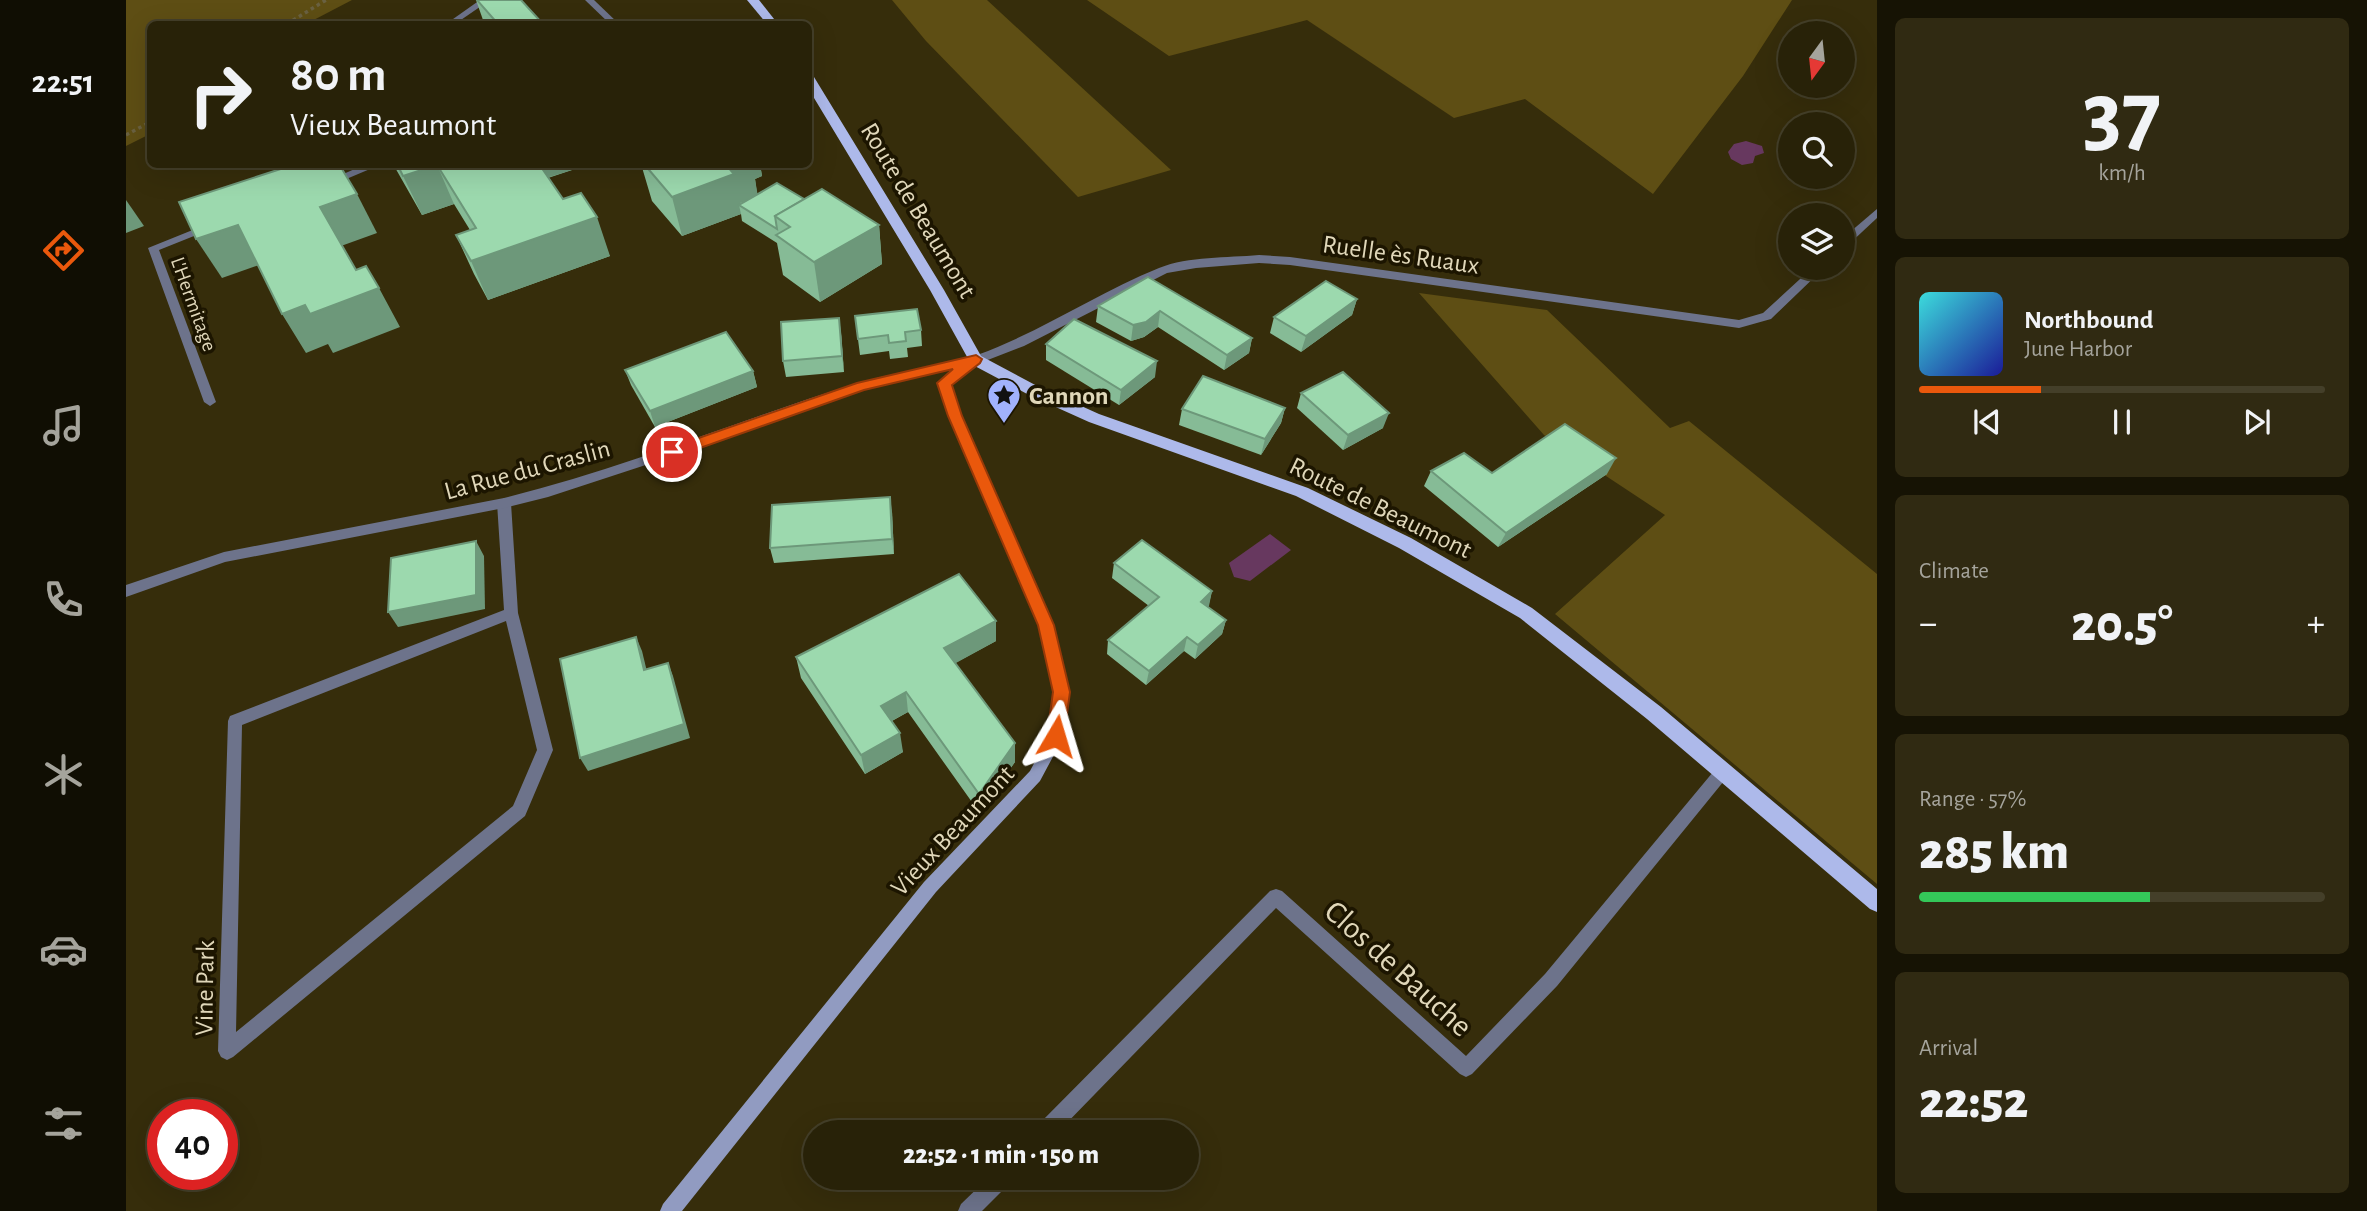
<!DOCTYPE html>
<meta charset="utf-8">
<style>
:root{--surface:#282208;--page:#302a12;--text:#f1f3f6;--muted:#a5a49c;--line:#443f29;--accent:#ea580c}
body{margin:0;font-family:"Alegreya Sans",sans-serif;background:var(--page);color:var(--text);height:100vh;display:flex;flex-direction:column;font-size:26px;white-space:nowrap}
*{box-sizing:border-box;margin:0}
p{font-size:23px;color:var(--muted)}
.icon{flex:none;width:38px;height:38px;fill:none;stroke:currentColor;stroke-width:2;stroke-linecap:round;stroke-linejoin:round}
.map{position:relative;flex:1;overflow:hidden}
.sheet{display:flex;flex-direction:column;gap:18px;padding:18px;background:#161304;width:490px}
.sheet>*{flex:none}
.banner{position:absolute;left:21px;top:21px;width:665px;height:147px;border-radius:10px;box-shadow:0 7px 28px #0002,0 0 0 2px var(--line);background:#282208;color:var(--text);overflow:hidden}
.needle{width:46px;rotate:195deg}
.fabs{position:absolute;left:1652px;top:21px;display:grid;gap:14px}
.fabs a{display:grid;place-items:center;width:77px;height:77px;border-radius:50%;background:var(--surface);box-shadow:0 7px 28px #0002,0 0 0 2px var(--line);font-size:35px}
.speed{position:absolute;left:21px;top:1099px;display:flex;gap:14px;font-size:35px;font-weight:700;text-align:center}
.speed>*{display:grid;place-content:center;width:91px;height:91px;border-radius:50%;background:var(--surface);box-shadow:0 7px 28px #0002,0 0 0 2px var(--line);line-height:1}
.speed .limit{border:10px solid #d22;background:#fff;color:#111}
.pin{position:absolute;display:grid;place-items:center;width:60px;height:60px;color:#fff;margin:-30px;border:4px solid #fff;border-radius:50%;box-shadow:0 2px 7px #0007}
.me{position:absolute;width:77px;margin:-38px;rotate:7deg;stroke-linejoin:round;filter:drop-shadow(0 0 5px #0008)}
.turn{display:flex;align-items:center;gap:24px;height:147px;padding:0 28px;font-size:32px}
.turn .icon{width:91px;height:91px;stroke-width:2.5}
.turn b{display:block;font-size:49px;line-height:60px}
.big{font-size:52px;font-weight:800;line-height:1.1}
.sheet .tile{flex:1;display:flex;flex-direction:column;justify-content:center;gap:10px;min-width:0;padding:0 24px;border-radius:10px;background:var(--page)}
.sheet .dial{align-items:center;gap:0}
.dial b{font-size:91px;line-height:1}
.song{display:flex;align-items:center;gap:21px}
.cover{width:84px;height:84px;border-radius:10px;background:linear-gradient(135deg,hsl(180 70% 55%),hsl(240 70% 35%))}
.played{height:7px;border-radius:4px;background:linear-gradient(90deg,var(--accent) 30%,var(--line) 30%)}
.keys{display:flex;justify-content:space-around;direction:ltr}
.heat{display:flex;justify-content:space-between;align-items:center;font-size:38px;direction:ltr}
.charge{height:10px;border-radius:5px;background:linear-gradient(90deg,#34c759 57%,var(--line) 0)}
.trip{position:absolute;left:677px;top:1120px;width:396px;height:70px;border-radius:35px;background:var(--surface);box-shadow:0 7px 28px #0002,0 0 0 2px var(--line);font-weight:800;line-height:70px;text-align:center}
main{display:flex;flex:1;min-height:0}
.menu{display:flex;flex-direction:column;width:126px;justify-content:space-around;align-items:center;background:#100e03;color:var(--muted)}
.menu .icon{width:49px;height:49px}
.menu .selected{color:var(--accent)}
.menu b{font-size:32px;color:var(--text)}
.map>svg:first-child{display:block}
</style>
<main>
<nav class="menu">
<b>22:51</b>
<svg class="icon selected" aria-label="directions" viewBox="0 0 24 24"><path d="M12 3l9 9-9 9-9-9zM9 14v-3h6M13 9l2 2-2 2"/></svg>
<svg class="icon" aria-label="music" viewBox="0 0 24 24"><path d="M9 18V5l10-2v13"/><circle cx="6" cy="18" r="3"/><circle cx="16" cy="16" r="3"/></svg>
<svg class="icon" aria-label="phone" viewBox="0 0 24 24"><path d="M5 4h4l2 5-3 2q2 4 5 5l2-3 5 2v4C11 20 4 13 5 4z"/></svg>
<svg class="icon" aria-label="climate" viewBox="0 0 24 24"><path d="M12 3v18M4 7l16 10M4 17L20 7"/></svg>
<svg class="icon" aria-label="car" viewBox="0 0 24 24"><path d="M5 17H2v-5l4-1 3-4h7l3 4 3 1v5h-3M9 17h6M6 11h13"/><circle cx="7" cy="17" r="2"/><circle cx="17" cy="17" r="2"/></svg>
<svg class="icon" aria-label="filters" viewBox="0 0 24 24"><path d="M4 7h16M4 17h16"/><circle cx="9" cy="7" r="2"/><circle cx="15" cy="17" r="2"/></svg>
</nav>
<div class="map">
<svg width="1751" height="1211" viewBox="0 0 1751 1211">
<rect width="100%" height="100%" fill="#362d0b"/>
<g fill="#5e4e14">
<path d="M 0,0 L 226,0 L 180,24 L 24,24 L 24,134 L 0,146 Z"/>
<path d="M 766,0 L 861,0 L 1045,170 L 952,197 L 800,41 Z"/>
<path d="M 961,0 L 1666,0 L 1617,76 L 1527,194 L 1399,99 L 1328,118 L 1181,20 L 1043,56 Z"/>
<path d="M 1293,293 L 1421,310 L 1544,428 L 1563,421 L 1751,574 L 1751,884 L 1429,614 L 1539,515 L 1418,435 Z"/>
</g>
<g fill="#67385f">
<path d="M 1620,141 L 1636,146 L 1638,153 L 1629,156 L 1627,163 L 1616,165 L 1605,159 L 1602,152 L 1608,144 Z"/>
<path d="M 1144,534 L 1165,550 L 1124,581 L 1108,577 L 1103,563 Z"/>
</g>
<g fill="none" stroke-linecap="round" stroke-linejoin="round">
<g stroke="#6a6141" stroke-width="3.5" stroke-dasharray="3.5 3.5" stroke-linecap="butt">
<path d="M 161,24 L 200,0"/>
<path d="M 0,135 L 24,122"/>
</g>
<g fill="#6d738b" fill-rule="evenodd">
<path d="M 354,0 L 364,0 L 329,24 L 320,24 Z"/>
<path d="M 459,0 L 468,0 L 493,24 L 484,24 Z"/>
<path d="M 240,164 L 256,164 L 206,185 L 198,185 L 197,183 Z"/>
<path d="M 84,223 L 88,224 L 88,228 L 33,250 L 90,402 L 84,406 L 78,402 L 22,248 Z"/>
<path d="M 378,498 L 385,503 L 392,613 L 427,750 L 399,816 L 107,1057 L 101,1060 L 95,1057 L 92,1051 L 102,721 L 104,716 L 378,610 L 371,503 ZM 380,621 L 411,750 L 387,806 L 110,1032 L 116,725 Z"/>
<path d="M 1597,764 L 1602,766 L 1605,771 L 1602,776 L 1431,986 L 1346,1074 L 1340,1077 L 1334,1074 L 1150,908 L 932,1132 L 910,1132 L 912,1125 L 1144,891 L 1150,889 L 1156,891 L 1340,1056 L 1419,974 L 1592,766 Z"/>
<path d="M 862,1178 L 884,1178 L 882,1185 L 856,1211 L 832,1211 L 835,1204 Z"/>
</g>
<g fill="#6d738b" fill-rule="evenodd">
<path d="M 1751,209 L 1751,218 L 1721,246 L 1717,247 L 1717,238 Z"/>
<path d="M 1133,255 L 1164,257 L 1613,320 L 1637,313 L 1686,268 L 1698,268 L 1645,319 L 1613,328 L 1164,265 L 1133,263 L 1070,268 L 1041,273 L 898,346 L 854,363 L 738,390 L 599,439 L 422,497 L 378,508 L 99,562 L 0,597 L 0,585 L 98,552 L 378,498 C 499,468 613,420 732,383 C 770,371 813,369 851,355 C 915,332 971,293 1033,268 C 1063,256 1101,258 1133,255 Z"/>
</g>
<path fill="#919bc1" fill-rule="evenodd" d="M 850,356 L 856,360 L 854,363 L 825,384 L 835,417 L 927,625 L 942,692 L 938,736 L 914,781 L 810,892 L 556,1211 L 534,1211 L 537,1204 L 798,882 L 904,771 L 923,735 L 928,692 L 913,625 L 823,417 L 812,383 Z"/>
<g fill="#adb9ea" fill-rule="evenodd">
<path d="M 621,0 L 633,0 L 652,24 L 641,24 Z"/>
<path d="M 682,74 L 688,77 L 818,290 L 855,356 L 913,387 L 973,414 L 1182,488 L 1285,538 L 1406,608 L 1535,707 L 1751,889 L 1751,912 L 1744,909 L 1521,719 L 1394,618 L 1273,548 L 1170,496 L 963,422 L 903,395 L 845,364 L 804,290 L 682,88 Z"/>
</g>
</g>
<g fill="#86bb96">
<path d="M 350,0 L 395,0 L 417,24 L 361,24 L 357,20 Z"/>
<path d="M 267,164 L 448,164 L 449,169 L 422,178 L 437,199 L 484,256 L 362,300 L 348,274 L 330,235 L 344,230 L 328,204 L 296,215 Z"/>
<path d="M 515,164 L 634,164 L 636,176 L 629,179 L 631,194 L 678,199 L 753,225 L 756,264 L 694,302 L 657,275 L 651,243 L 616,221 L 615,214 L 556,236 L 526,201 Z"/>
<path d="M 1022,277 L 1126,338 L 1123,353 L 1098,370 L 1032,327 L 1018,337 L 1005,341 L 970,322 L 972,306 Z"/>
<path d="M 1231,299 L 1226,315 L 1175,352 L 1144,333 L 1148,317 Z"/>
<path d="M 729,316 L 795,330 L 796,346 L 781,348 L 782,357 L 764,359 L 763,351 L 734,355 Z"/>
<path d="M 715,333 L 718,372 L 660,377 L 657,361 Z"/>
<path d="M 920,344 L 1029,377 L 993,405 L 920,360 Z"/>
<path d="M 499,370 L 627,371 L 631,387 L 529,427 L 505,385 Z"/>
<path d="M 1175,393 L 1257,428 L 1217,450 L 1171,408 Z"/>
<path d="M 1159,408 L 1155,423 L 1135,455 L 1053,425 L 1056,409 Z"/>
<path d="M 1305,471 L 1366,473 L 1481,474 L 1372,547 L 1298,486 Z"/>
<path d="M 766,512 L 768,554 L 648,563 L 644,548 Z"/>
<path d="M 988,563 L 1086,591 L 1082,607 L 1100,620 L 1096,634 L 1069,659 L 1058,651 L 1020,685 L 981,654 L 982,640 L 1023,606 L 986,578 Z"/>
<path d="M 870,621 L 870,641 L 829,663 L 889,743 L 889,762 L 853,812 L 782,712 L 766,721 L 777,752 L 739,774 L 675,678 L 670,657 Z"/>
</g>
<g fill="#6d987a">
<path d="M 405,164 L 448,164 L 449,169 L 411,181 Z"/>
<path d="M 605,164 L 634,164 L 636,176 L 629,179 L 632,197 L 614,203 L 614,206 L 613,205 L 615,214 L 556,236 L 546,197 Z"/>
<path d="M 311,165 L 328,204 L 296,215 L 277,176 Z"/>
<path d="M 231,194 L 251,233 L 215,246 L 194,207 Z"/>
<path d="M 0,200 L 18,226 L 0,233 Z"/>
<path d="M 471,217 L 484,256 L 362,300 L 345,261 Z"/>
<path d="M 112,225 L 136,264 L 96,278 L 70,239 Z"/>
<path d="M 753,225 L 756,264 L 694,302 L 688,262 Z"/>
<path d="M 253,288 L 274,327 L 207,353 L 202,344 L 180,353 L 156,314 L 179,305 Z"/>
<path d="M 1231,299 L 1226,315 L 1175,352 L 1180,336 Z"/>
<path d="M 1034,311 L 1032,327 L 1018,337 L 1005,341 L 1007,325 Z"/>
<path d="M 713,318 L 715,333 L 718,372 L 716,356 Z"/>
<path d="M 1126,338 L 1123,353 L 1098,370 L 1101,355 Z"/>
<path d="M 1031,361 L 1029,377 L 993,405 L 995,390 Z"/>
<path d="M 627,371 L 631,387 L 529,427 L 524,411 Z"/>
<path d="M 1159,408 L 1155,423 L 1135,455 L 1139,439 Z"/>
<path d="M 1263,413 L 1257,428 L 1217,450 L 1222,435 Z"/>
<path d="M 1490,458 L 1481,474 L 1372,547 L 1380,533 Z"/>
<path d="M 764,497 L 766,512 L 768,554 L 766,539 Z"/>
<path d="M 350,541 L 358,556 L 359,609 L 272,627 L 262,612 Z"/>
<path d="M 1086,591 L 1083,606 L 1072,616 L 1075,602 Z"/>
<path d="M 1100,620 L 1096,634 L 1069,659 L 1072,645 Z"/>
<path d="M 870,621 L 870,641 L 819,669 L 818,648 Z"/>
<path d="M 510,637 L 516,651 L 524,684 L 518,670 Z"/>
<path d="M 1061,637 L 1058,651 L 1020,685 L 1023,671 Z"/>
<path d="M 542,663 L 547,676 L 564,738 L 462,771 L 454,758 Z"/>
<path d="M 780,692 L 782,712 L 758,725 L 755,706 Z"/>
<path d="M 774,733 L 777,752 L 739,774 L 735,755 Z"/>
<path d="M 889,743 L 889,762 L 853,812 L 853,794 Z"/>
</g>
<g fill="#9cd9ae" stroke="#6d987a" stroke-width="2">
<path d="M 351,0 L 395,0 L 417,24 L 372,24 Z"/>
<path d="M 170,164 L 213,164 L 231,194 L 194,207 L 230,270 L 240,266 L 253,288 L 184,314 L 179,305 L 156,314 L 112,225 L 70,239 L 53,202 Z"/>
<path d="M 271,164 L 413,164 L 437,199 L 455,193 L 471,217 L 345,261 L 330,235 L 350,228 L 311,165 L 277,176 Z"/>
<path d="M 518,164 L 605,164 L 601,166 L 608,174 L 546,197 Z"/>
<path d="M 651,183 L 678,199 L 649,216 L 651,229 L 613,205 Z"/>
<path d="M 696,189 L 753,225 L 688,262 L 650,235 L 664,227 L 649,216 Z"/>
<path d="M 1022,277 L 1126,338 L 1101,355 L 1034,311 L 1020,322 L 1007,325 L 972,306 Z"/>
<path d="M 1200,281 L 1231,299 L 1180,336 L 1148,317 Z"/>
<path d="M 791,309 L 795,330 L 779,332 L 780,341 L 763,343 L 762,335 L 732,339 L 729,316 Z"/>
<path d="M 713,318 L 716,356 L 657,361 L 655,322 Z"/>
<path d="M 948,319 L 1031,361 L 995,390 L 920,344 Z"/>
<path d="M 600,332 L 627,371 L 524,411 L 499,370 Z"/>
<path d="M 1217,372 L 1263,413 L 1222,435 L 1175,393 Z"/>
<path d="M 1077,376 L 1159,408 L 1139,439 L 1056,409 Z"/>
<path d="M 1439,424 L 1490,458 L 1380,533 L 1305,471 L 1338,453 L 1366,473 Z"/>
<path d="M 764,497 L 766,539 L 644,548 L 646,505 Z"/>
<path d="M 1016,540 L 1086,591 L 1075,602 L 1100,620 L 1072,645 L 1061,637 L 1023,671 L 982,640 L 1033,597 L 988,563 Z"/>
<path d="M 350,541 L 350,595 L 262,612 L 265,558 Z"/>
<path d="M 833,574 L 870,621 L 818,648 L 889,743 L 853,794 L 780,692 L 755,706 L 774,733 L 735,755 L 670,657 Z"/>
<path d="M 510,637 L 518,670 L 542,663 L 558,724 L 454,758 L 434,659 Z"/>
</g>
<path fill="#ea580c" stroke="#983908" stroke-width="2" d="M 850,355 L 856,359 L 854,363 L 826,385 L 836,416 L 928,625 L 944,692 L 938,736 L 936,742 L 930,744 L 924,742 L 921,736 L 927,692 L 912,625 L 822,416 L 811,383 L 827,369 L 738,390 L 546,458 L 538,452 L 541,449 L 731,383 Z"/>
<defs>
<symbol id="sight-pin" viewBox="-11 -11 22 30"><path d="M0 17L-7.5 6A9.5 9.5 0 1 1 7.5 6Z" fill="#a1b2fd" stroke="#1c1500"/><path d="M0-6L1.8-2.2L6-1.7L2.9 1.2L3.7 5.4L0 3.3L-3.7 5.4L-2.9 1.2L-6-1.7L-1.8-2.2Z" fill="#111"/></symbol>
</defs>
<g fill-rule="evenodd">
<use href="#sight-pin" x="859" y="376" width="38" height="52"/>
</g>
<g text-anchor="middle" stroke-width="7" stroke-linejoin="round" paint-order="stroke">
<g font-size="21" fill="#e0d7b9" stroke="#1c1500">
<text transform="translate(68 304) rotate(70)" y="7">L'Hermitage</text>
</g>
<g font-size="26" fill="#e0d7b9" stroke="#1c1500">
<text transform="translate(793 210) rotate(59)" y="9">Route de Beaumont</text>
<text transform="translate(1275 254) rotate(8)" y="9">Ruelle ès Ruaux</text>
<text transform="translate(401 469) rotate(-15)" y="9">La Rue du Craslin</text>
<text transform="translate(1255 507) rotate(26)" y="9">Route de Beaumont</text>
<text transform="translate(826 830) rotate(-47)" y="9">Vieux Beaumont</text>
<text transform="translate(78 988) rotate(-89)" y="9">Vine Park</text>
</g>
<g font-size="26" font-weight="bold" fill="#e0d7b9" stroke="#1c1500" text-anchor="start">
<text x="903" y="404">Cannon</text>
</g>
<g font-size="32" fill="#e0d7b9" stroke="#1c1500">
<text transform="translate(1273 968) rotate(42)" y="11">Clos de Bauche</text>
</g>
</g>
</svg>
<div class="fabs">
<a><svg class="needle" viewBox="-14 -14 28 28"><path d="M0-13l5 13h-10z" fill="#e53935"/><path d="M0 13l5-13h-10z" fill="#a5a49c"/></svg></a>
<a><svg class="icon" aria-label="search" viewBox="0 0 24 24"><circle cx="10" cy="10" r="6"/><path d="M15 15l6 6"/></svg></a>
<a><svg class="icon" aria-label="layers" viewBox="0 0 24 24"><path d="M12 4l9 5-9 5-9-5zM3 14l9 5 9-5"/></svg></a>
</div>
<div class="speed"><div class="limit">40</div></div>
<div class="pin" style="left:546px;top:452px;background:#d93025"><svg class="icon" aria-label="arrive" viewBox="0 0 24 24"><path d="M6 21V4h12l-3 4 3 4H6"/></svg></div>
<svg class="me" style="left:930px;top:736px" viewBox="-20 -20 40 40"><path d="M0-17L14 15 0 8-14 15z" fill="#ea580c" stroke="#fff" stroke-width="4"/></svg>
<div class="trip">22:52 · 1 min · 150 m</div>
<div class="banner">
<div class="turn"><svg class="icon" aria-label="right" viewBox="0 0 24 24"><path d="M7 20v-9h11M14 6l5 5-5 5"/></svg><div><b>80 m</b>Vieux Beaumont</div></div>
</div>
</div>
<section class="sheet">
<div class="tile dial"><b>37</b><p>km/h</p></div>
<div class="tile">
<div class="song"><i class="cover"></i><div><b>Northbound</b><p>June Harbor</p></div></div>
<div class="played"></div>
<div class="keys"><svg class="icon" aria-label="previous" viewBox="0 0 24 24"><path d="M18 5L8 12l10 7zM5 5v14"/></svg><svg class="icon" aria-label="pause" viewBox="0 0 24 24"><path d="M8 5v14M16 5v14"/></svg><svg class="icon" aria-label="next" viewBox="0 0 24 24"><path d="M6 5l10 7-10 7zM19 5v14"/></svg></div>
</div>
<div class="tile"><p>Climate</p>
<div class="heat"><a>−</a><b class="big">20.5°</b><a>+</a></div>
</div>
<div class="tile"><p>Range · 57%</p><b class="big">285 km</b><div class="charge"></div></div>
<div class="tile"><p>Arrival</p><b class="big">22:52</b></div>
</section>
</main>
